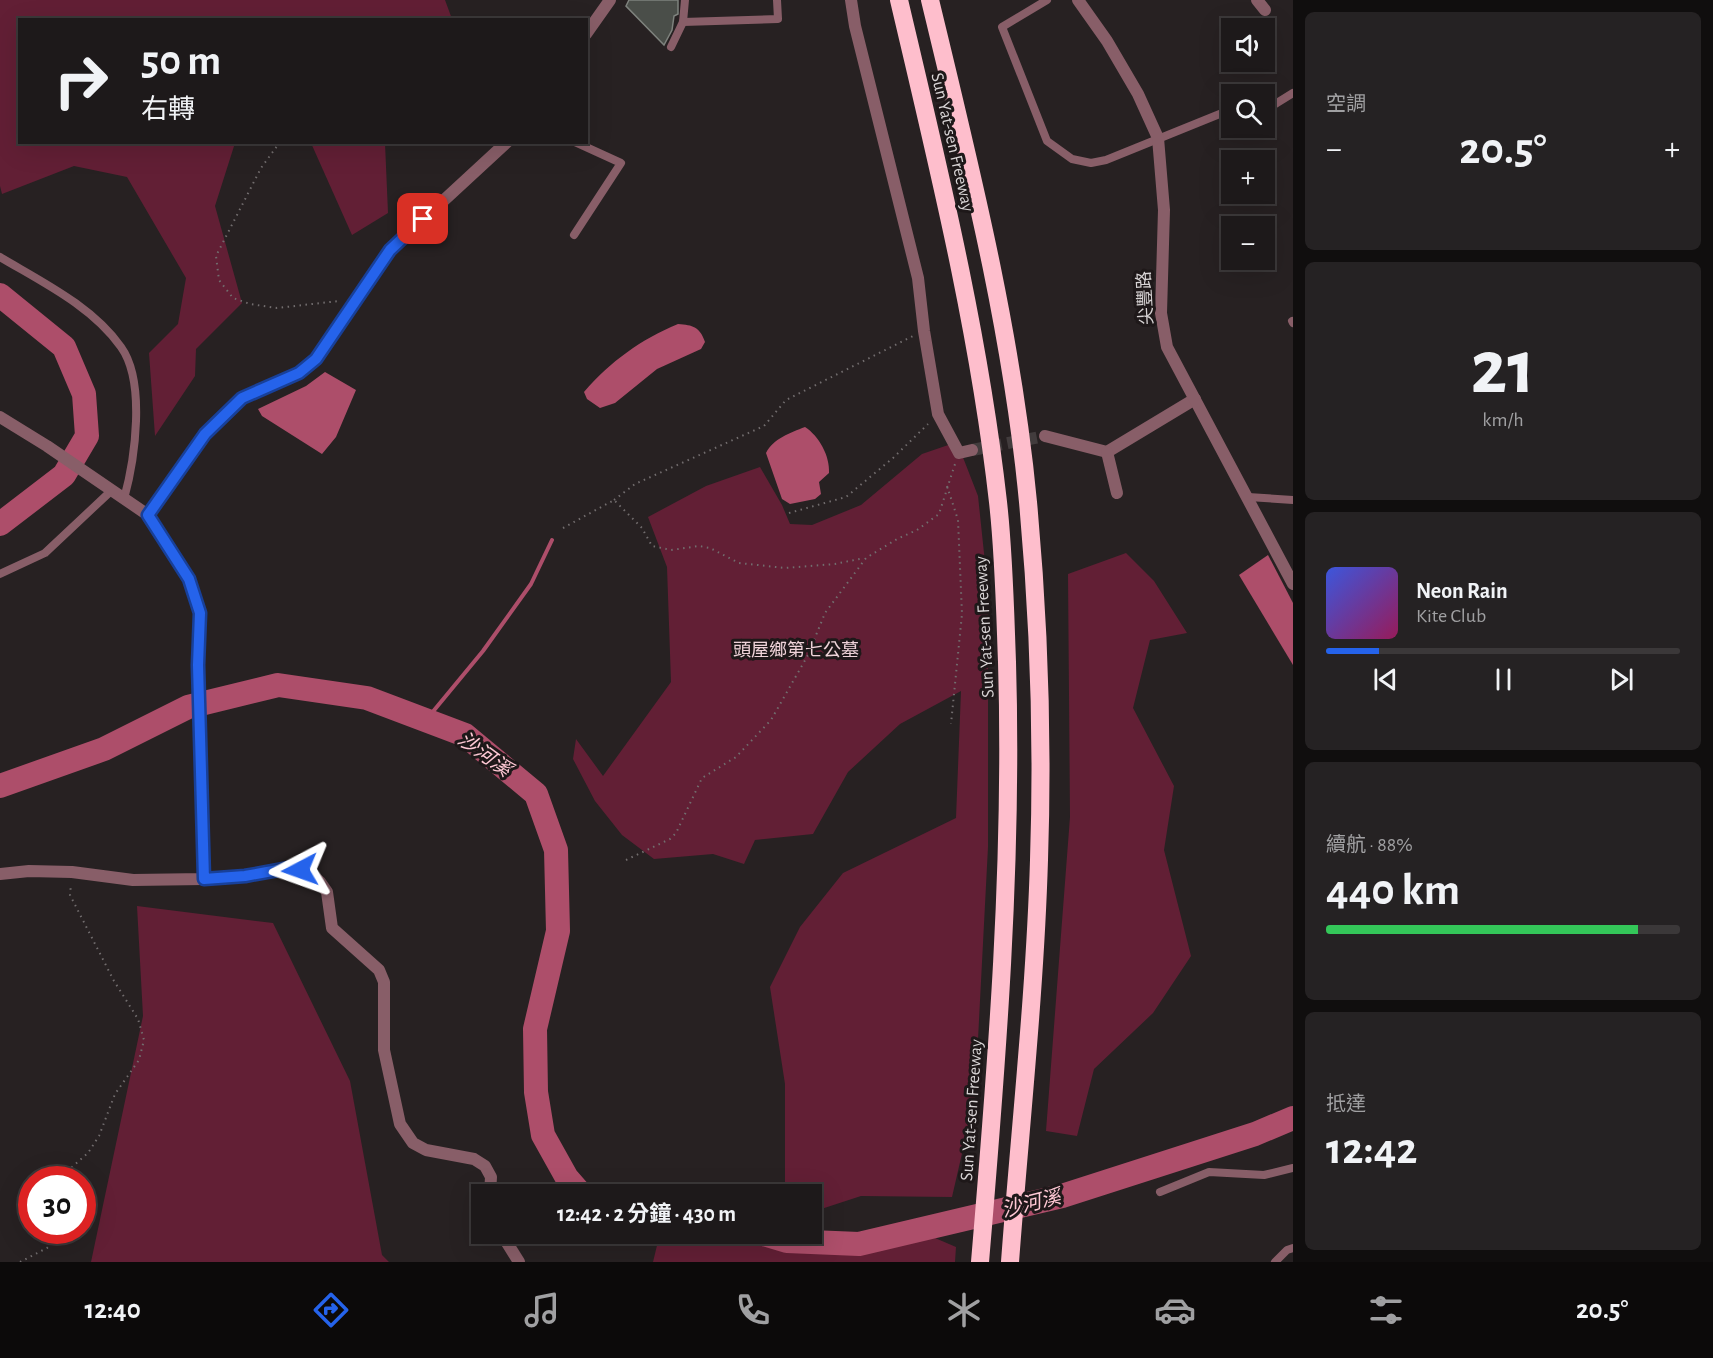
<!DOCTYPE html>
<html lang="zh-TW">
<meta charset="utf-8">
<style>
:root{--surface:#1d191a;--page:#252223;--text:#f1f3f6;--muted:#a0a0a2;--line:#3b3839;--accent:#2563eb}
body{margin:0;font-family:"Alegreya Sans","Noto Sans TC",sans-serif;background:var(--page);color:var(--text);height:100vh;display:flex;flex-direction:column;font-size:22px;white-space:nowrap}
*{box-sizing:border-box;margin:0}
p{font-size:20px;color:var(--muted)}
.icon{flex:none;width:33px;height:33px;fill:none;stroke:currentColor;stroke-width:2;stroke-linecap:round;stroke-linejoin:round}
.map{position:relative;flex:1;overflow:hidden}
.panel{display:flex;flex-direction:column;gap:12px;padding:12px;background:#100e0e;width:420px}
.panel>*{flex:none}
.banner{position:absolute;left:18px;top:18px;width:570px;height:126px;border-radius:0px;box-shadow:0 6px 24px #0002,0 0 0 2px var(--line);background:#1d191a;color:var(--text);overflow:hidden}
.controls{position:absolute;left:1221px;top:18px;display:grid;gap:12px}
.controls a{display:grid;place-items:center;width:54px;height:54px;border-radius:0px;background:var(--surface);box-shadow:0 6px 24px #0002,0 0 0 2px var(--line);font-size:30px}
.speed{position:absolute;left:18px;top:1166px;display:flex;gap:12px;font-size:30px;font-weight:700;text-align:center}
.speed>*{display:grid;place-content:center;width:78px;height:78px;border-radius:50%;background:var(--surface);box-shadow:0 6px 24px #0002,0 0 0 2px var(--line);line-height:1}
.speed .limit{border:9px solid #d22;background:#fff;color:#111}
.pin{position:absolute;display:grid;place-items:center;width:51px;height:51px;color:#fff;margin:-26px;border-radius:12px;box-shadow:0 3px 9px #0006}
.me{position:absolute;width:66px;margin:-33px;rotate:266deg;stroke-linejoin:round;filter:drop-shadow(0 0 4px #0008)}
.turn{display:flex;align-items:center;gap:21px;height:126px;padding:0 24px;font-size:27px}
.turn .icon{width:78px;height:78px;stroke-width:2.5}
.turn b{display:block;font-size:42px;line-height:51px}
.big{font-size:45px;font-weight:700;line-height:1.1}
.panel .widget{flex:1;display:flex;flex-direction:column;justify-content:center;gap:9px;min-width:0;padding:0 21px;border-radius:9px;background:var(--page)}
.panel .dial{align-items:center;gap:0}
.dial b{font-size:78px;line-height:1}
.song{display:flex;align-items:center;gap:18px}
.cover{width:72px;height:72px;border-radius:9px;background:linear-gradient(135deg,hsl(230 70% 55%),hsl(330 70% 35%))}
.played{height:6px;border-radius:3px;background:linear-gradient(90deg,var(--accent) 15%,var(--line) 15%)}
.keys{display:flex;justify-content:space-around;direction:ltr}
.heat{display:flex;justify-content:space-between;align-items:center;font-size:33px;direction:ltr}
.charge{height:9px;border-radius:4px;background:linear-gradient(90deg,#34c759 88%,var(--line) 0)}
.trip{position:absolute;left:471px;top:1184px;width:351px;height:60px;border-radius:0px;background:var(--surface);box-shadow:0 6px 24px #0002,0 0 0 2px var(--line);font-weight:700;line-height:60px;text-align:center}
.menu{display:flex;height:96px;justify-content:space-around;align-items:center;background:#0c0a0a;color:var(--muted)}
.menu .icon{width:42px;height:42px}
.menu .selected{color:var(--accent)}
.menu b{font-size:27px;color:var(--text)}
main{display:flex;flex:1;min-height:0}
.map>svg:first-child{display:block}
</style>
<main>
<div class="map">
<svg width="1293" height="1262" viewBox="0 0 1293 1262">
<rect width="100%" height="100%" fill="#272122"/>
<g fill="#621f35">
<path d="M 0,0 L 445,0 L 452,19 L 20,20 L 20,142 L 235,143 L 215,206 L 242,303 L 196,349 L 195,376 L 155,436 L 149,353 L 178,324 L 186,278 L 127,177 L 74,166 L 2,194 L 0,186 Z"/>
<path d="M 311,143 L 385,143 L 388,213 L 352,235 Z"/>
<path d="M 957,442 L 978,496 L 988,591 L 988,847 L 975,1097 L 952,1197 L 861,1196 L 812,1212 L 812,1194 L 785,1194 L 785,1084 L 770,987 L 800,927 L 843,873 L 956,818 L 961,691 L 900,724 L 848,772 L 813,834 L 755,840 L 744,864 L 713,854 L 654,859 L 622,835 L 595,801 L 573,759 L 576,739 L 603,776 L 671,682 L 667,567 L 648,517 L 706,486 L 760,467 L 782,505 L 790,524 L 812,525 L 861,505 L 922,454 Z"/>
<path d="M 1126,553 L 1154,581 L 1187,633 L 1150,640 L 1133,708 L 1174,786 L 1164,850 L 1191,956 L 1153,1013 L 1094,1069 L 1077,1136 L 1046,1131 L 1070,817 L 1068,574 Z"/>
<path d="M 137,906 L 273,923 L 350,1081 L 382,1255 L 389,1262 L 91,1262 L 143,1016 Z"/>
<path d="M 660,1233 L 698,1233 L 841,1253 L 935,1238 L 956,1247 L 955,1262 L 653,1262 Z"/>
</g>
<g fill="#ad4e6a">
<path d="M 678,324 C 693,325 700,327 705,342 L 701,349 L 657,369 L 615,403 L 600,408 L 587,399 L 584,392 C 611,361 640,340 678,324 Z"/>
<path d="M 325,372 L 356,390 L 336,437 L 322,454 L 262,416 L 258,409 L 306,386 Z"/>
<path d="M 805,427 C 819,436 830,456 829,473 L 819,482 L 821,494 L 815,499 L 790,504 L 782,499 L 766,453 C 774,438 790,433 805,427 Z"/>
<path d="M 1268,555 L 1293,603 L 1293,665 L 1239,575 Z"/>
</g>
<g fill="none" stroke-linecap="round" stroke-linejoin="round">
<path stroke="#ad4e6a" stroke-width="4" d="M 426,720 L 483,651 L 531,584 L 552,540"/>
<g stroke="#ad4e6a" stroke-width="24">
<path d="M 0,295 L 64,347 L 84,394 L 87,436 L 64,475 L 0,524"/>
<path d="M 0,786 L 104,749 L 188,707 L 278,685 L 367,698 L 465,735 L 536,794 L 556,850 L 558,931 L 535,1029 L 536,1092 L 543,1135 L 567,1178 L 581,1194"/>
<path d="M 760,1233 L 787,1241 L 859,1244 L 1062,1196 L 1255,1134 L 1293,1118"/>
</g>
</g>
<path fill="#4a4e49" stroke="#7e827d" stroke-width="1.5" d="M 629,0 L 678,0 L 678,14 L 674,16 L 672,30 L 664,45 L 626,6 Z"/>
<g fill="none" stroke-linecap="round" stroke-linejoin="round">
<path stroke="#423c3d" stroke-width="12" stroke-dasharray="12 6" stroke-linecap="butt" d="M 972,450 L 1045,436"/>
<g stroke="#726d6e" stroke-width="2" stroke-dasharray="1.5 4.5" stroke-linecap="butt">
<path d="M 280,142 L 261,168 L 216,256 L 219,280 L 233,298 L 250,304 L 277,308 L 339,301"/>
<path d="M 947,486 L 958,520 L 962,614 L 951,724"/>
<path d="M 614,500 L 635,484 L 764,426 L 786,400 L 913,336"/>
<path d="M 789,513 L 846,497 L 893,458 L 928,424"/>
<path d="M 563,528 L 614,500 L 642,528 L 652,546 L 671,550 L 699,546 L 710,548 L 739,563 L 785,568 L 835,564 L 864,558"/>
<path d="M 626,860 L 670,839 L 676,833 L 702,778 L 736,757 L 771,720 L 808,655 L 825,613 L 866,558 L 897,539 L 917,530 L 939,514 L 955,464"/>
<path d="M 68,1179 L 72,1167 L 88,1153 L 99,1136 L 115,1094 L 139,1060 L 144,1040 L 138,1019 L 114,981 L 70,895 L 71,884"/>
<path d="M 20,1262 L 47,1248 L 65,1230"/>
</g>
<g stroke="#885e68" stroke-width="8">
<path d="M 1047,0 L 1002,27 L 1047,141 L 1072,159 L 1091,163 L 1106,160 L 1232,109"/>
<path d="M 683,22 L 778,19 L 777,0"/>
<path d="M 671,47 L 683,22 L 685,0"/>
<path d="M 1264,111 L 1293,93"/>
<path d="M 574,235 L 621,163 L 575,142"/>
<path d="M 0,257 C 42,282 92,306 121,347 C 146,382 135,459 124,499"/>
<path d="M 1292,321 L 1293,323"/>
<path d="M 1248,497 L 1293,500"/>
<path d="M 0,574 L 45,553 L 111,491"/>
<path d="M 1160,1192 L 1209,1172 L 1264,1175 L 1293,1168"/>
<path d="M 1275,1262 L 1287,1250 L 1293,1248"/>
</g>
<g stroke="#885e68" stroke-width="12">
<path d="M 851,0 L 855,26 L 918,278 L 924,331 L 938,414 L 959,453 L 972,450"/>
<path d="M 1257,0 L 1265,10"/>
<path d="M 1045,436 L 1107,452 L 1195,399"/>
<path d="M 1107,452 L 1117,493"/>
<path d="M 148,515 L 189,579 L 200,613 L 198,665 L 204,879"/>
<path d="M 0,874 L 29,871 L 72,872 L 133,880 L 204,879 L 245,876 L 289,868 L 301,870 L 311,874 L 320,882 L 327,892 L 332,928 L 379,970 L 384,982 L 384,1050 L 400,1124 L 413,1143 L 426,1150 L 474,1159 L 485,1166 L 491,1177 L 490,1194"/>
<path d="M 501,1233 L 519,1262"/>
</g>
<g stroke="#885e68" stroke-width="12">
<path d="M 1078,0 L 1107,41 L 1138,94 L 1158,138 L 1164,210 L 1161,313 L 1167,347 L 1293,584"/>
<path d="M 586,34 L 610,0"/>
<path d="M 0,417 L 47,446 L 148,515 L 205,434 L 242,398 L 299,373 L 316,359 L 390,250 L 507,142"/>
</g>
<g stroke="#febecc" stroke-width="18">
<path d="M 899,0 C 938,166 979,332 998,502 C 1004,555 1005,609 1007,662 C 1013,862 997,1062 980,1262"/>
<path d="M 930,0 C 970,166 1012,332 1028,502 C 1039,621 1043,741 1039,860 C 1035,994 1020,1128 1010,1262"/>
</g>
</g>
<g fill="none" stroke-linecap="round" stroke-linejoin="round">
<defs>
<path id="route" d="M 300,870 L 289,868 L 245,876 L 204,879 L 198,665 L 200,613 L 189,579 L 148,515 L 205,434 L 242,398 L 299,373 L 316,359 L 390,250 L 423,219"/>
</defs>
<use href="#route" stroke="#184099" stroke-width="15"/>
<use href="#route" stroke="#2563eb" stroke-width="10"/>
</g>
<g text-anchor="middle" stroke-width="6" stroke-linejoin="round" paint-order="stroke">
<g font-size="18" fill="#d8d4d5" stroke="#1e1819">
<text transform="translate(953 142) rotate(77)" y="6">Sun Yat-sen Freeway</text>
<text transform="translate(1145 298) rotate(-93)" y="6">尖豐路</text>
<text transform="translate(984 627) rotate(-93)" y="6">Sun Yat-sen Freeway</text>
<text transform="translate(971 1110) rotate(-86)" y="6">Sun Yat-sen Freeway</text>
</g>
<g font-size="18" fill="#efd3d9" stroke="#1e1819">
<text x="796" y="656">頭屋鄉第七公墓</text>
</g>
<g font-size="20" font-style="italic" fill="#ffc9d5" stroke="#1e1819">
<text transform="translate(485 754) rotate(36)" y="7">沙河溪</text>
<text transform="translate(1031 1203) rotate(-14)" y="7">沙河溪</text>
</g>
</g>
</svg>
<div class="controls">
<a><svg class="icon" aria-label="sound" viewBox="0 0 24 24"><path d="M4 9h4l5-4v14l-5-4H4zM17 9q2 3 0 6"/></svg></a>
<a><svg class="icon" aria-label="search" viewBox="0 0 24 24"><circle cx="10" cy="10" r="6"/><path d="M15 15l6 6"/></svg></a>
<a>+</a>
<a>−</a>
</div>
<div class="speed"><div class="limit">30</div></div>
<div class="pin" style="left:423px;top:219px;background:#d93025"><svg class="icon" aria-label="arrive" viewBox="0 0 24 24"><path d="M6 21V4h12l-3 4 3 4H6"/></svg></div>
<svg class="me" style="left:300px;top:870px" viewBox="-20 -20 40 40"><path d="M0-17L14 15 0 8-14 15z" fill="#2563eb" stroke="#fff" stroke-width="4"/></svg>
<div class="trip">12:42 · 2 分鐘 · 430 m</div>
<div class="banner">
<div class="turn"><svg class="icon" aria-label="right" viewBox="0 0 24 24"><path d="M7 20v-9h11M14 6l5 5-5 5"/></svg><div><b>50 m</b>右轉</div></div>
</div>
</div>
<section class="panel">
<div class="widget"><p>空調</p>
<div class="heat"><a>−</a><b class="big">20.5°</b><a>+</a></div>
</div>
<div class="widget dial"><b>21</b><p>km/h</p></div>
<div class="widget">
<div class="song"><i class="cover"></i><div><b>Neon Rain</b><p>Kite Club</p></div></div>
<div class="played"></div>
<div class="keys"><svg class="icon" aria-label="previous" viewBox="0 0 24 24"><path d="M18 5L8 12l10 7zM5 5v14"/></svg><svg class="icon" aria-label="pause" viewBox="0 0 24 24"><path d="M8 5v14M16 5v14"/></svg><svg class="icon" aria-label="next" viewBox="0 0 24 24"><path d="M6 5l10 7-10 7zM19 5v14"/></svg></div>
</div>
<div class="widget"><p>續航 · 88%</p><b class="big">440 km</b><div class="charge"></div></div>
<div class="widget"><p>抵達</p><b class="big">12:42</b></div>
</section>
</main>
<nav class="menu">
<b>12:40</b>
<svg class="icon selected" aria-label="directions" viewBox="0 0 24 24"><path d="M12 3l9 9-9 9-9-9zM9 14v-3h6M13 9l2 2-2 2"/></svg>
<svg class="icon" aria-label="music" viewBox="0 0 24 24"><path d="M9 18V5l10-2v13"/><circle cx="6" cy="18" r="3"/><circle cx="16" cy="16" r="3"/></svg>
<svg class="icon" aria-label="phone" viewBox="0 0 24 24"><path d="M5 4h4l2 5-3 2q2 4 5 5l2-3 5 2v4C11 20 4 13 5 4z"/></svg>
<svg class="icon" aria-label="climate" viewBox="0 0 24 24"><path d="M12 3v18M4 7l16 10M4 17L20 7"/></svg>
<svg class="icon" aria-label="car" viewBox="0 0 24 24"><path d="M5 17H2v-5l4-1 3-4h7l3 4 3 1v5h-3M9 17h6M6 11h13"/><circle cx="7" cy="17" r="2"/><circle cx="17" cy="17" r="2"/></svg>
<svg class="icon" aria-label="filters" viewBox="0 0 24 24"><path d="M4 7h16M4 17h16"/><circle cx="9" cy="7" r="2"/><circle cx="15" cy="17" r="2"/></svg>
<b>20.5°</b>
</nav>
